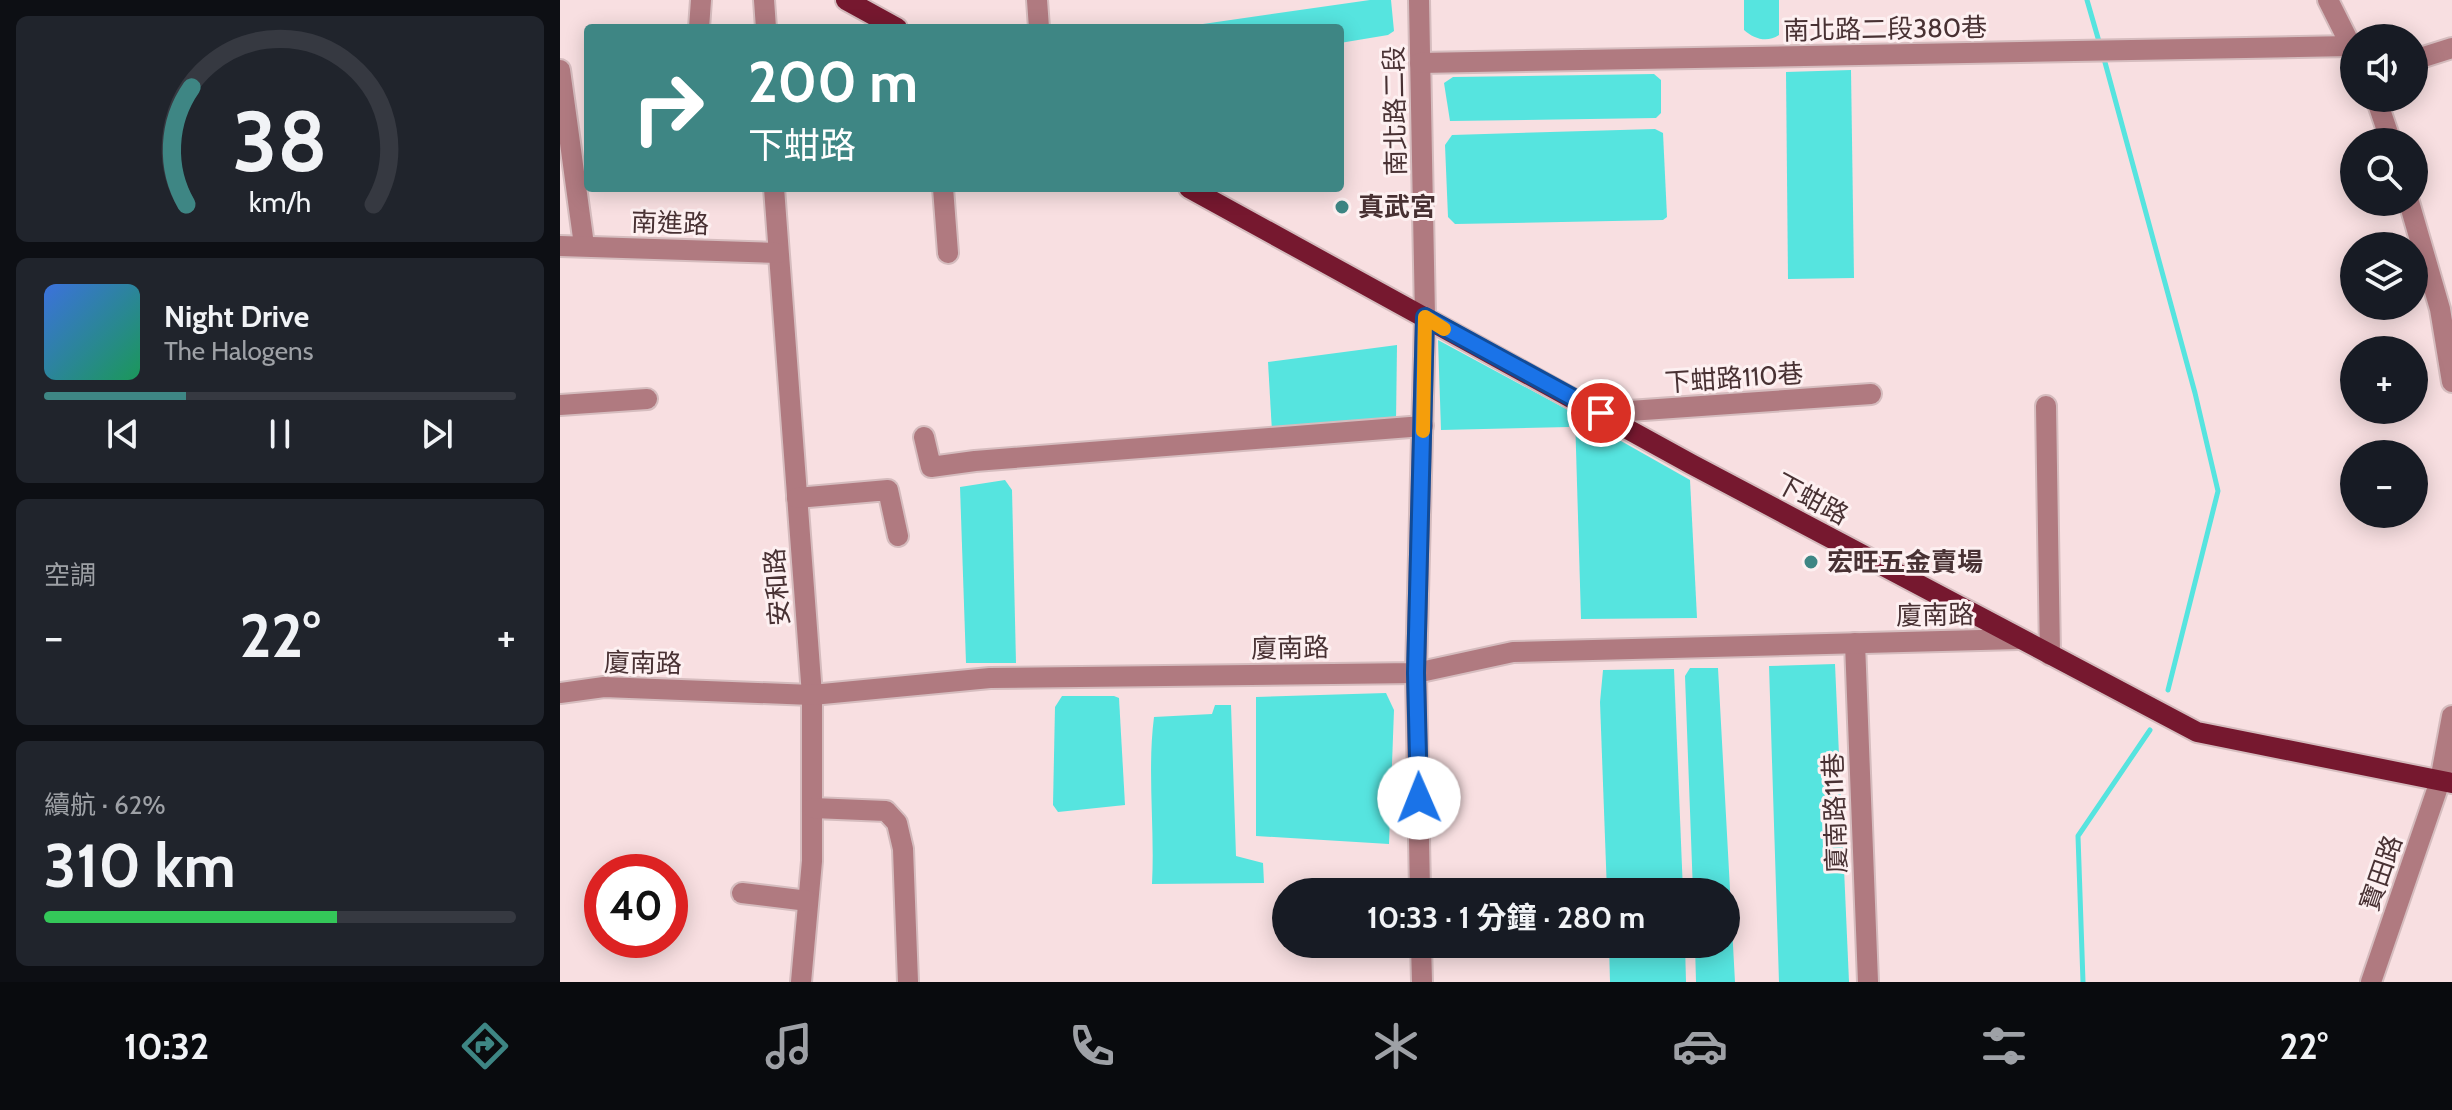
<!DOCTYPE html>
<html lang="zh-TW">
<meta charset="utf-8">
<style>
:root{--surface:#171b24;--page:#20242c;--text:#f1f3f6;--muted:#9ea1a6;--line:#363941;--accent:#3e8684}
body{margin:0;font-family:Cabin,"Noto Sans TC",sans-serif;background:var(--page);color:var(--text);height:100vh;display:flex;flex-direction:column;font-size:30px;white-space:nowrap}
*{box-sizing:border-box;margin:0}
p{font-size:26px;color:var(--muted)}
.icon{flex:none;width:44px;height:44px;fill:none;stroke:currentColor;stroke-width:2;stroke-linecap:round;stroke-linejoin:round}
.map{position:relative;flex:1;overflow:hidden}
.side{display:flex;flex-direction:column;gap:16px;padding:16px;background:#0d0f14;width:560px}
.side>*{flex:none}
.banner{position:absolute;left:24px;top:24px;width:760px;height:168px;border-radius:8px;box-shadow:0 4px 20px #0003;background:#3e8684;color:#fff;overflow:hidden}
.tools{position:absolute;left:1780px;top:24px;display:grid;gap:16px}
.tools a{display:grid;place-items:center;width:88px;height:88px;border-radius:50%;background:var(--surface);box-shadow:0 4px 20px #0003;font-size:40px}
.speed{position:absolute;left:24px;top:854px;display:flex;gap:16px;font-size:40px;font-weight:700;text-align:center}
.speed>*{display:grid;place-content:center;width:104px;height:104px;border-radius:50%;background:var(--surface);box-shadow:0 4px 20px #0003;line-height:1}
.speed .limit{border:12px solid #d22;background:#fff;color:#111}
.pin{position:absolute;display:grid;place-items:center;width:68px;height:68px;color:#fff;margin:-34px;border:4px solid #fff;border-radius:50%;box-shadow:0 2px 8px #0007}
.me{position:absolute;width:88px;margin:-44px;rotate:359deg;stroke-linejoin:round;filter:drop-shadow(0 0 6px #0008)}
.turn{display:flex;align-items:center;gap:28px;height:168px;padding:0 32px;font-size:36px}
.turn .icon{width:104px;height:104px;stroke-width:2.5}
.turn b{display:block;font-size:56px;line-height:68px}
.big{font-size:60px;font-weight:700;line-height:1.1}
.side .tile{flex:1;display:flex;flex-direction:column;justify-content:center;gap:12px;min-width:0;padding:0 28px;border-radius:12px;background:var(--page)}
.side .dial{align-items:center;gap:0}
.dial svg{height:208px;overflow:visible;fill:none;stroke:var(--line);stroke-width:7;stroke-linecap:round;text-anchor:middle}
.dial text{fill:var(--text);stroke:none}
.song{display:flex;align-items:center;gap:24px}
.cover{width:96px;height:96px;border-radius:12px;background:linear-gradient(135deg,hsl(220 70% 55%),hsl(150 70% 35%))}
.played{height:8px;border-radius:4px;background:linear-gradient(90deg,var(--accent) 30%,var(--line) 30%)}
.keys{display:flex;justify-content:space-around;direction:ltr}
.heat{display:flex;justify-content:space-between;align-items:center;font-size:44px;direction:ltr}
.charge{height:12px;border-radius:6px;background:linear-gradient(90deg,#34c759 62%,var(--line) 0)}
.trip{position:absolute;left:712px;top:878px;width:468px;height:80px;border-radius:40px;background:var(--surface);box-shadow:0 4px 20px #0003;font-weight:700;line-height:80px;text-align:center}
.dock{display:flex;height:128px;justify-content:space-around;align-items:center;background:#090b0e;color:var(--muted)}
.dock .icon{width:56px;height:56px}
.dock .selected{color:var(--accent)}
.dock b{font-size:36px;color:var(--text)}
main{display:flex;flex:1;min-height:0}
.map>svg:first-child{display:block}
</style>
<main>
<section class="side">
<div class="tile dial"><svg viewBox="0 0 100 80">
<path d="M14 69A42 42 0 1 1 86 69"/>
<path d="M14 69A42 42 0 0 1 16 24" stroke="#3e8684"/>
<text x="50" y="56" font-size="32" font-weight="700">38</text>
<text x="50" y="72" font-size="11">km/h</text>
</svg></div>
<div class="tile">
<div class="song"><i class="cover"></i><div><b>Night Drive</b><p>The Halogens</p></div></div>
<div class="played"></div>
<div class="keys"><svg class="icon" aria-label="previous" viewBox="0 0 24 24"><path d="M18 5L8 12l10 7zM5 5v14"/></svg><svg class="icon" aria-label="pause" viewBox="0 0 24 24"><path d="M8 5v14M16 5v14"/></svg><svg class="icon" aria-label="next" viewBox="0 0 24 24"><path d="M6 5l10 7-10 7zM19 5v14"/></svg></div>
</div>
<div class="tile"><p>空調</p>
<div class="heat"><a>−</a><b class="big">22°</b><a>+</a></div>
</div>
<div class="tile"><p>續航 · 62%</p><b class="big">310 km</b><div class="charge"></div></div>
</section>
<div class="map">
<svg width="1892" height="982" viewBox="0 0 1892 982">
<rect width="100%" height="100%" fill="#f8dfe1"/>
<g fill="#56e4df">
<path d="M 810,0 L 831,0 L 834,31 L 828,35 L 780,43 L 780,28 L 637,28 L 636,25 Z"/>
<path d="M 1184,0 L 1219,0 L 1219,35 C 1207,43 1194,39 1184,30 Z"/>
<path d="M 1291,70 L 1294,278 L 1228,279 L 1226,72 Z"/>
<path d="M 1094,74 L 1101,80 L 1101,113 L 1096,118 L 890,121 L 884,83 L 893,77 Z"/>
<path d="M 1095,129 L 1103,133 L 1107,217 L 1103,220 L 895,224 L 888,217 L 885,145 L 892,135 Z"/>
<path d="M 878,340 L 1008,410 L 1009,427 L 881,430 Z"/>
<path d="M 837,345 L 836,422 L 712,432 L 708,362 Z"/>
<path d="M 1015,415 L 1130,480 L 1137,618 L 1021,619 Z"/>
<path d="M 445,480 L 452,490 L 456,663 L 406,663 L 400,487 Z"/>
<path d="M 1275,664 L 1289,982 L 1219,982 L 1209,666 Z"/>
<path d="M 1130,668 L 1158,668 L 1175,982 L 1136,982 L 1135,944 L 1166,944 L 1166,892 L 1133,892 L 1125,676 Z"/>
<path d="M 1114,669 L 1123,892 L 1047,892 L 1040,702 L 1043,670 Z"/>
<path d="M 826,693 L 834,710 L 829,844 L 696,836 L 696,697 Z"/>
<path d="M 502,696 L 554,696 L 559,698 L 565,805 L 498,812 L 493,805 L 495,707 Z"/>
<path d="M 655,705 L 671,705 L 676,856 L 703,863 L 704,883 L 592,884 C 595,828 587,772 594,717 L 652,714 Z"/>
<path d="M 1049,944 L 1125,944 L 1126,982 L 1050,982 Z"/>
</g>
<g fill="none" stroke-linecap="round" stroke-linejoin="round">
<g stroke="#56e4df" stroke-width="5">
<path d="M 1527,0 L 1540,45"/>
<path d="M 1543,55 L 1635,393 L 1658,491 L 1608,690"/>
<path d="M 1523,982 L 1518,836 L 1590,730"/>
</g>
<defs>
<g id="minor">
<path d="M 204,0 L 206,28"/>
<path d="M 477,0 L 479,28"/>
<path d="M 859,0 L 865,317 L 856,673 L 860,892"/>
<path d="M 1768,0 L 1794,52"/>
<path d="M 139,28 L 141,0"/>
<path d="M 1854,60 L 1892,48"/>
<path d="M 860,63 L 1790,46"/>
<path d="M 0,70 L 24,245"/>
<path d="M 1816,98 L 1831,142"/>
<path d="M 214,188 L 252,695 L 252,861 L 241,982"/>
<path d="M 383,188 L 388,253"/>
<path d="M 1849,202 L 1880,309 L 1892,382"/>
<path d="M 0,246 L 218,253"/>
<path d="M 0,405 L 87,399"/>
<path d="M 1486,406 L 1490,655"/>
<path d="M 1041,413 L 1311,394"/>
<path d="M 364,437 L 371,467 L 415,461 L 863,426"/>
<path d="M 237,498 L 328,490 L 338,536"/>
<path d="M 1295,643 L 1308,982"/>
<path d="M 0,693 L 44,687 L 252,695 L 430,678 L 856,673 L 953,652 L 1459,639"/>
<path d="M 253,808 L 326,811 L 337,823 L 343,849 L 348,982"/>
<path d="M 182,893 L 248,901"/>
<path d="M 861,944 L 862,982"/>
<path d="M 1811,982 L 1880,781 L 1892,716"/>
</g>
<g id="major">
<path d="M 286,0 L 337,28"/>
<path d="M 629,188 L 1131,464 L 1637,732 L 1892,783"/>
</g>
</defs>
<use href="#minor" stroke="#d5bcbe" stroke-width="24"/>
<use href="#major" stroke="#d5bcbe" stroke-width="24"/>
<use href="#minor" stroke="#b07a80" stroke-width="20"/>
<use href="#major" stroke="#76182f" stroke-width="20"/>
</g>
<g fill="none" stroke-linecap="round" stroke-linejoin="round">
<defs>
<path id="route" d="M 859,798 L 856,673 L 865,317 L 1041,413"/>
</defs>
<use href="#route" stroke="#114b97" stroke-width="20"/>
<use href="#route" stroke="#1a73e8" stroke-width="14"/>
<path stroke="#f59e0b" stroke-width="14" d="M 863,431 L 865,317 L 884,329"/>
</g>
<g fill="#3e8684" stroke="#fdf0f1" stroke-width="3">
<circle cx="782" cy="207" r="8"/>
<circle cx="1251" cy="562" r="8"/>
</g>
<g text-anchor="middle" stroke-width="6" stroke-linejoin="round" paint-order="stroke">
<g font-size="26" fill="#483133" stroke="#fdf0f1">
<text transform="translate(1325 29) rotate(-1)" y="9">南北路二段380巷</text>
<text transform="translate(835 111) rotate(-91)" y="9">南北路二段</text>
<text transform="translate(110 223) rotate(2)" y="9">南進路</text>
<text transform="translate(1174 378) rotate(-4)" y="9">下蚶路110巷</text>
<text transform="translate(1252 499) rotate(28)" y="9">下蚶路</text>
<text transform="translate(217 587) rotate(-94)" y="9">安和路</text>
<text transform="translate(1375 615) rotate(-1)" y="9">廈南路</text>
<text transform="translate(730 648) rotate(-1)" y="9">廈南路</text>
<text transform="translate(83 663) rotate(1)" y="9">廈南路</text>
<text transform="translate(1275 813) rotate(-92)" y="9">廈南路11巷</text>
<text transform="translate(1821 873) rotate(-71)" y="9">寶田路</text>
</g>
<g font-size="26" font-weight="bold" fill="#483133" stroke="#fdf0f1" text-anchor="start">
<text x="798" y="216">真武宮</text>
<text x="1267" y="571">宏旺五金賣場</text>
</g>
</g>
</svg>
<div class="tools">
<a><svg class="icon" aria-label="sound" viewBox="0 0 24 24"><path d="M4 9h4l5-4v14l-5-4H4zM17 9q2 3 0 6"/></svg></a>
<a><svg class="icon" aria-label="search" viewBox="0 0 24 24"><circle cx="10" cy="10" r="6"/><path d="M15 15l6 6"/></svg></a>
<a><svg class="icon" aria-label="layers" viewBox="0 0 24 24"><path d="M12 4l9 5-9 5-9-5zM3 14l9 5 9-5"/></svg></a>
<a>+</a>
<a>−</a>
</div>
<div class="speed"><div class="limit">40</div></div>
<div class="pin" style="left:1041px;top:413px;background:#d93025"><svg class="icon" aria-label="arrive" viewBox="0 0 24 24"><path d="M6 21V4h12l-3 4 3 4H6"/></svg></div>
<svg class="me" style="left:859px;top:798px" viewBox="-20 -20 40 40"><circle r="19" fill="#fff"/><path d="M0-13L10 11 0 6-10 11z" fill="#1a73e8"/></svg>
<div class="trip">10:33 · 1 分鐘 · 280 m</div>
<div class="banner">
<div class="turn"><svg class="icon" aria-label="right" viewBox="0 0 24 24"><path d="M7 20v-9h11M14 6l5 5-5 5"/></svg><div><b>200 m</b>下蚶路</div></div>
</div>
</div>
</main>
<nav class="dock">
<b>10:32</b>
<svg class="icon selected" aria-label="directions" viewBox="0 0 24 24"><path d="M12 3l9 9-9 9-9-9zM9 14v-3h6M13 9l2 2-2 2"/></svg>
<svg class="icon" aria-label="music" viewBox="0 0 24 24"><path d="M9 18V5l10-2v13"/><circle cx="6" cy="18" r="3"/><circle cx="16" cy="16" r="3"/></svg>
<svg class="icon" aria-label="phone" viewBox="0 0 24 24"><path d="M5 4h4l2 5-3 2q2 4 5 5l2-3 5 2v4C11 20 4 13 5 4z"/></svg>
<svg class="icon" aria-label="climate" viewBox="0 0 24 24"><path d="M12 3v18M4 7l16 10M4 17L20 7"/></svg>
<svg class="icon" aria-label="car" viewBox="0 0 24 24"><path d="M5 17H2v-5l4-1 3-4h7l3 4 3 1v5h-3M9 17h6M6 11h13"/><circle cx="7" cy="17" r="2"/><circle cx="17" cy="17" r="2"/></svg>
<svg class="icon" aria-label="filters" viewBox="0 0 24 24"><path d="M4 7h16M4 17h16"/><circle cx="9" cy="7" r="2"/><circle cx="15" cy="17" r="2"/></svg>
<b>22°</b>
</nav>
